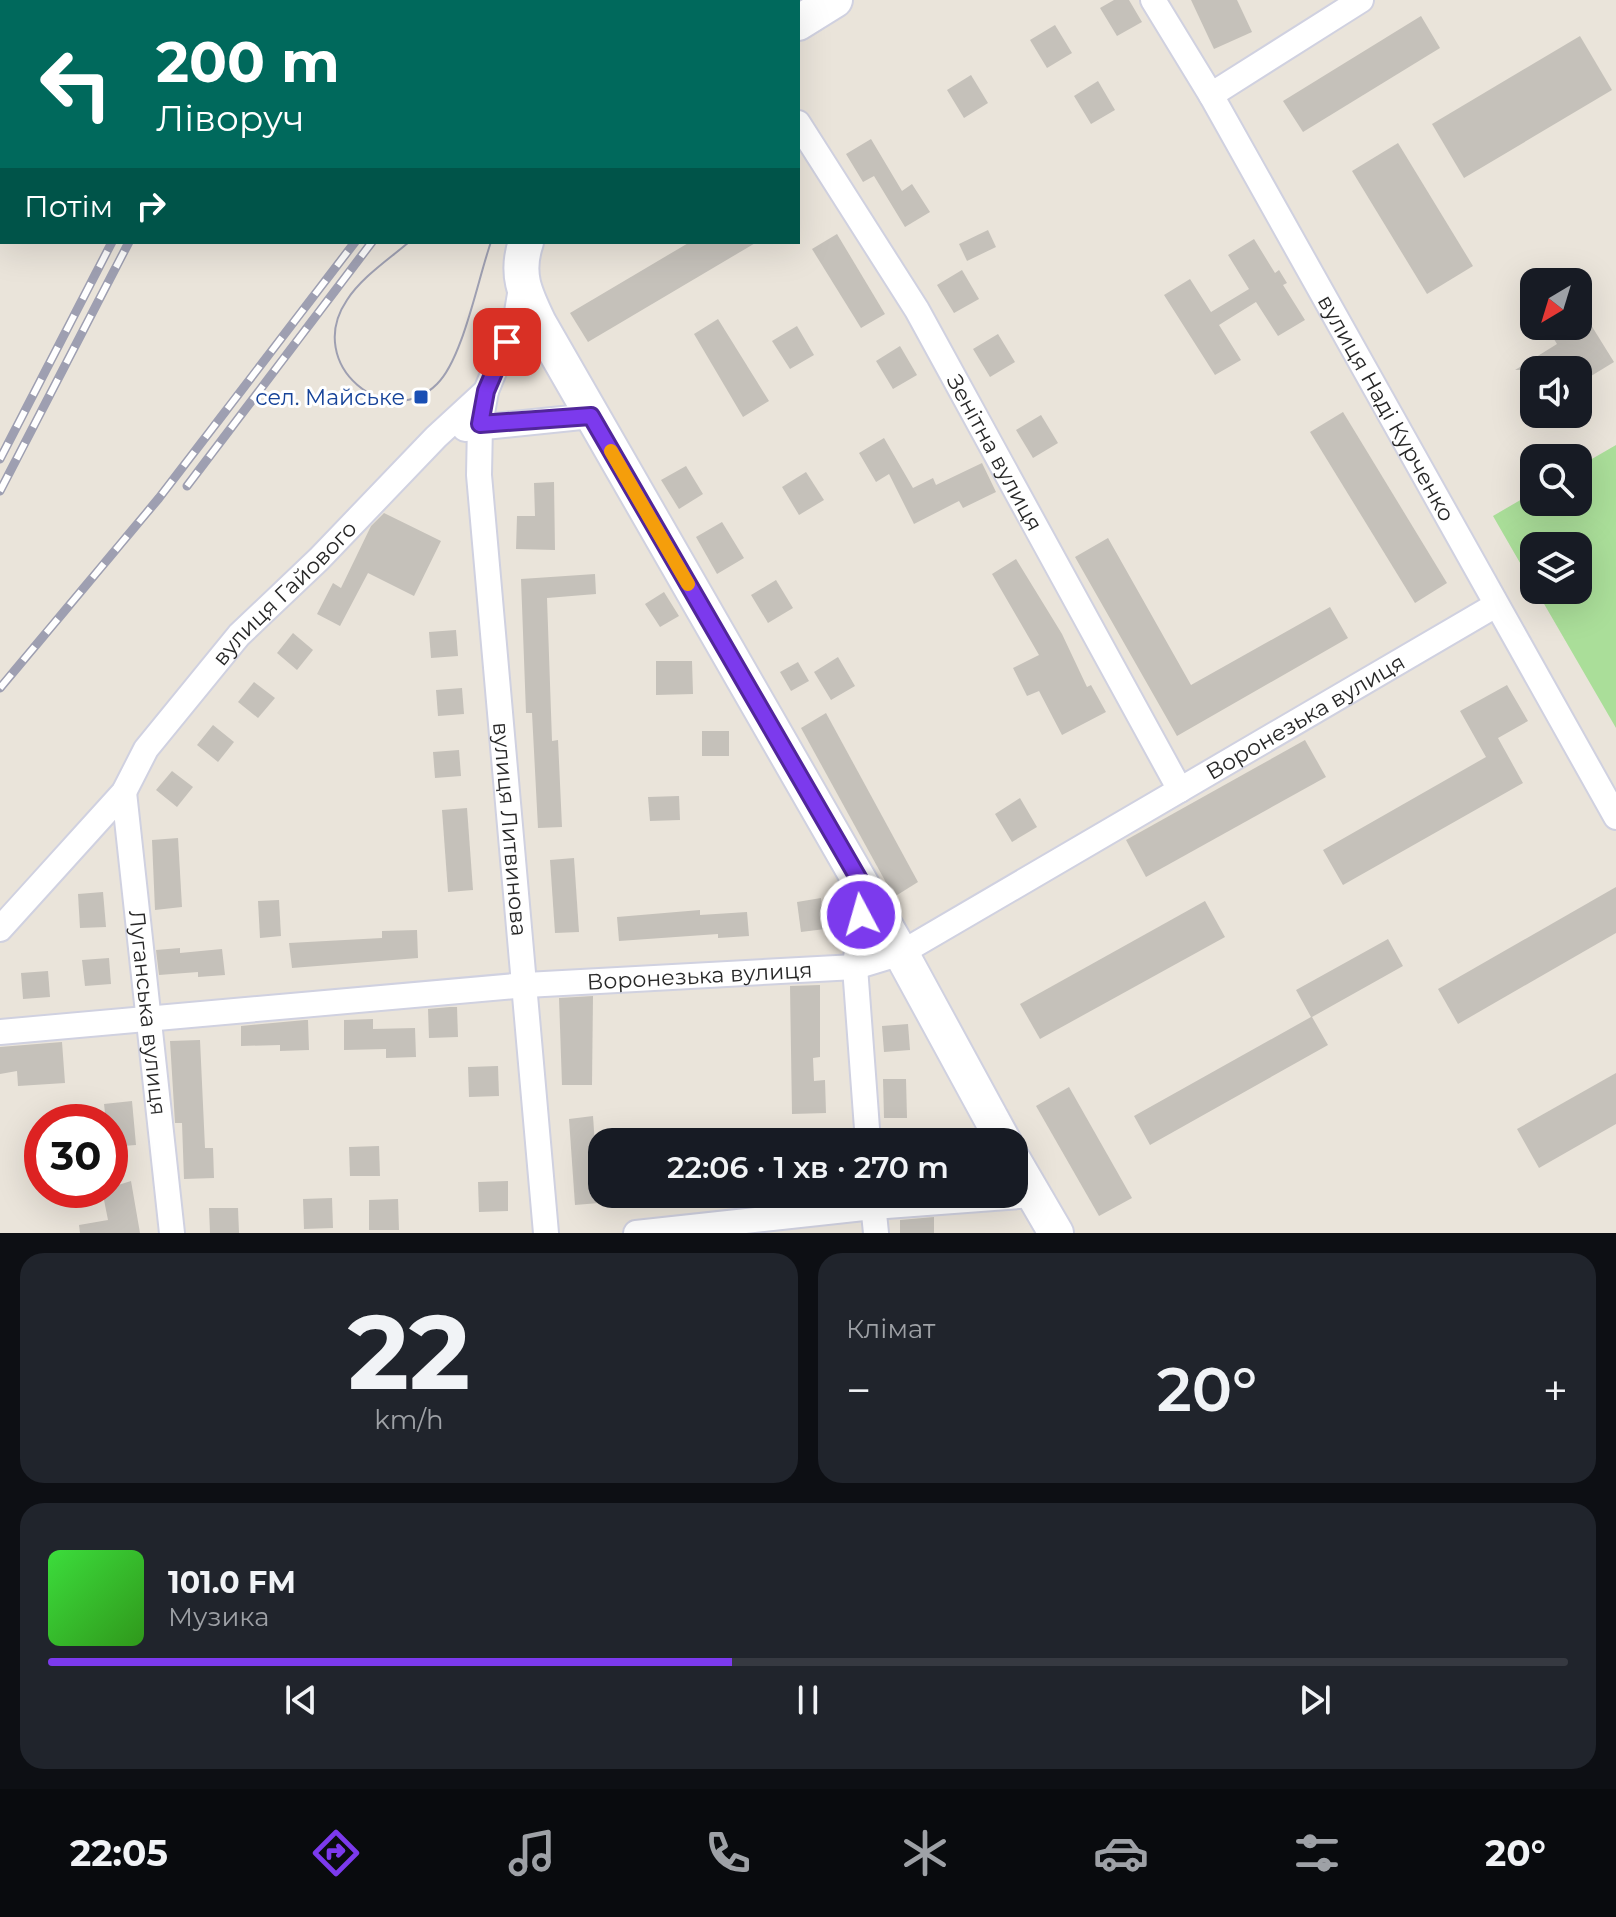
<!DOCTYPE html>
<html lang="uk">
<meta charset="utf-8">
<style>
:root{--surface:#171b24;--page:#20242c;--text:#f1f3f6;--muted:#9ea1a6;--line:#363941;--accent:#7c3aed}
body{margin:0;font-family:Montserrat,sans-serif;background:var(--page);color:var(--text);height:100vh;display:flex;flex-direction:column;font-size:30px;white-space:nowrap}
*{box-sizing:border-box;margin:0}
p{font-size:26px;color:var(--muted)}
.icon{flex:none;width:44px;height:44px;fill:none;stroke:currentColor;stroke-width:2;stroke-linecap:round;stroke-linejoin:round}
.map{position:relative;height:1233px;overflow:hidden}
.sheet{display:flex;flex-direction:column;gap:20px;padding:20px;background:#0d0f14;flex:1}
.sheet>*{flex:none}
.banner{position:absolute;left:0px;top:0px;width:800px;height:244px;box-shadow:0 8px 32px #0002;background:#00695c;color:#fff;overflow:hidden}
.needle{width:52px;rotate:218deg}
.buttons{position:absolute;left:1520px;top:268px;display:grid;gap:16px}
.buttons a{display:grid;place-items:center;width:72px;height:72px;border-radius:16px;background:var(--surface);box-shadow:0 8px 32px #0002;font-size:40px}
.speed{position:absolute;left:24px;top:1104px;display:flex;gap:16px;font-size:40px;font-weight:700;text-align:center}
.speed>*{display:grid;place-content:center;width:104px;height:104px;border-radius:50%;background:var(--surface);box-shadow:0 8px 32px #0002;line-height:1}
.speed .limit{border:12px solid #d22;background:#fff;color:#111}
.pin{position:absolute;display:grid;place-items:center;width:68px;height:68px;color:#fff;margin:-34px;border-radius:16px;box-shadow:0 4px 12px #0006}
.me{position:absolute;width:88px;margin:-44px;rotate:354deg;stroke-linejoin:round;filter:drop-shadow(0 0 6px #0008)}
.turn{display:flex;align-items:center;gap:28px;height:168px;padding:0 24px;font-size:36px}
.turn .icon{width:104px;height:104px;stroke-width:2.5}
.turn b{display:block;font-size:56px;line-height:68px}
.then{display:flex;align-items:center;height:76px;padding:0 24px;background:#0003;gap:16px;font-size:30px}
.big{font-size:60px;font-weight:600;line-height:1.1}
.sheet .card{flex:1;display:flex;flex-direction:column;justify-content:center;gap:12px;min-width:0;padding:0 28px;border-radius:24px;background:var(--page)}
.sheet .dial{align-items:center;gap:0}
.dial b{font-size:104px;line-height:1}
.song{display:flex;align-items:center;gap:24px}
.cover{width:96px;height:96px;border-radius:12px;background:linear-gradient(135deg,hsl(120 70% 55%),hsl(110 70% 35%))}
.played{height:8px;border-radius:4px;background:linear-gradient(90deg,var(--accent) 45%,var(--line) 45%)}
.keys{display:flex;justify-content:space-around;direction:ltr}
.heat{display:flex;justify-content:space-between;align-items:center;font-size:44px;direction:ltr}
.sheet .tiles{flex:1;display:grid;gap:20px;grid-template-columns:1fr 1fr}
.card:last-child{grid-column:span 2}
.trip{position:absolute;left:588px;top:1128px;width:440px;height:80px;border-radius:24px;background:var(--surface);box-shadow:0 8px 32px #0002;font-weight:600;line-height:80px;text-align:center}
.menu{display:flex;height:128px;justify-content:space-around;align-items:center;background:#090b0e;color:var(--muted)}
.menu .icon{width:56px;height:56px}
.menu .selected{color:var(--accent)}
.menu b{font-size:36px;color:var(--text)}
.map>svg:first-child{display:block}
</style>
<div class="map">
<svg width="1616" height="1233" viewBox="0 0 1616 1233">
<rect width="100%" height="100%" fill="#eae4da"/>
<path fill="#aade99" d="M 1616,445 L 1616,728 L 1536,590 L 1578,590 L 1578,546 L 1534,546 L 1534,587 L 1493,516 L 1534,492 L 1534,502 L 1578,502 L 1578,467 Z"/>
<g fill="#c5c1ba">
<path d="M 1114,0 L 1129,0 L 1142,22 L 1117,36 L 1100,8 Z"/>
<path d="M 1191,0 L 1237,0 L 1252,32 L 1214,49 Z"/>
<path d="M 1421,16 L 1440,48 L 1303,132 L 1283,101 Z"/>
<path d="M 1055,25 L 1072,53 L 1047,68 L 1030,40 Z"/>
<path d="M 1580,36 L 1612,90 L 1464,178 L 1432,124 Z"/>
<path d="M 971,75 L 988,103 L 964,118 L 947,90 Z"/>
<path d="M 1098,81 L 1115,110 L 1091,124 L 1074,96 Z"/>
<path d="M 871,139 L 902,191 L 912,184 L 930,212 L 905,227 L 874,176 L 863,182 L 846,154 Z"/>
<path d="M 1398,143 L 1473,266 L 1427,294 L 1352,171 Z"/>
<path d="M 988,230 L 996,247 L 967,261 L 959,244 Z"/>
<path d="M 837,234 L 885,314 L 861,328 L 812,249 Z"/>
<path d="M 1254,239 L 1275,273 L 1279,270 L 1287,283 L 1283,285 L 1305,320 L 1278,336 L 1256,302 L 1219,325 L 1241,360 L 1215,375 L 1164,295 L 1190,279 L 1211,312 L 1249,289 L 1228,255 Z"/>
<path d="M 690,242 L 757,242 L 588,342 L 570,313 Z"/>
<path d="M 962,270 L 979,299 L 954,313 L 937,285 Z"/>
<path d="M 1578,304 L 1614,362 L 1578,384 L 1578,370 L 1515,370 L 1557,344 L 1546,326 L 1578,326 Z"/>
<path d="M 718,319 L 769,401 L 743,417 L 694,334 Z"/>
<path d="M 797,326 L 814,355 L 790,369 L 772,341 Z"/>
<path d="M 998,334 L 1015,362 L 990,377 L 973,349 Z"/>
<path d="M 900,346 L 917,375 L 893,389 L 876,361 Z"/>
<path d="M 1343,412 L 1447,583 L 1415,603 L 1310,432 Z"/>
<path d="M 1041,415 L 1058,443 L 1033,458 L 1016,430 Z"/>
<path d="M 884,438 L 913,488 L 933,478 L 936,485 L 982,463 L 996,492 L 963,508 L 959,501 L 914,524 L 889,474 L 876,482 L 859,453 Z"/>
<path d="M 686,466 L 703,494 L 679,509 L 661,480 Z"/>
<path d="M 806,472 L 824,500 L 799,515 L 782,487 Z"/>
<path d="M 554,482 L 555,550 L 516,549 L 517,516 L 535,516 L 534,483 Z"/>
<path d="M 384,513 L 441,541 L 414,596 L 368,573 L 340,626 L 317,614 L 333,583 L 341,588 L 371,526 Z"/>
<path d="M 722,522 L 744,558 L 717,574 L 696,537 Z"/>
<path d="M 1108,538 L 1191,685 L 1330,607 L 1348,638 L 1177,736 L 1075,557 Z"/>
<path d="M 1016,559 L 1062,634 L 1087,687 L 1091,685 L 1106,712 L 1062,735 L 1039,691 L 1027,696 L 1013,668 L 1039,655 L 992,574 Z"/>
<path d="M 595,574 L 596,594 L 547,598 L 552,741 L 558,740 L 562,827 L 538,828 L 532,713 L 526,713 L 521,579 Z"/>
<path d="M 776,580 L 793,608 L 768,623 L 751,595 Z"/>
<path d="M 664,592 L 679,616 L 660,627 L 645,604 Z"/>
<path d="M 456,630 L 458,656 L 431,658 L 429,632 Z"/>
<path d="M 293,633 L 313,650 L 297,670 L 277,653 Z"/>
<path d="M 838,657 L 855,686 L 831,700 L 814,672 Z"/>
<path d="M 656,661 L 692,661 L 693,694 L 656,695 Z"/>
<path d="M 798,662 L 809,681 L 791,691 L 780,672 Z"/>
<path d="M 254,682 L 275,698 L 258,718 L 238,702 Z"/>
<path d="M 1507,685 L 1528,721 L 1498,738 L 1523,783 L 1343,885 L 1323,850 L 1486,757 L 1460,711 Z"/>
<path d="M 462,688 L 464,714 L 438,716 L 436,690 Z"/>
<path d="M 826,713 L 918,882 L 894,897 L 801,728 Z"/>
<path d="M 213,725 L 234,742 L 218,762 L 197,745 Z"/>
<rect x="702" y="731" width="27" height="25"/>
<path d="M 1305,740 L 1326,777 L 1146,877 L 1126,840 Z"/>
<path d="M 459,750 L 461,776 L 435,778 L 433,752 Z"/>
<path d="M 172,771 L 193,787 L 177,807 L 156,790 Z"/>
<path d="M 679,796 L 680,820 L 650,821 L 648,797 Z"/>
<path d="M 1020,798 L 1037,827 L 1012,842 L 995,814 Z"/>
<path d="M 467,808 L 473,890 L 448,892 L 442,810 Z"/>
<path d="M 178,838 L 182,907 L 155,910 L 152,840 Z"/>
<path d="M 574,858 L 579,932 L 555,933 L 550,860 Z"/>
<path d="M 1616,887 L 1616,933 L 1458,1024 L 1438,989 Z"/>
<path d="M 103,892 L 106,927 L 80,928 L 78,894 Z"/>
<path d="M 821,898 L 825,929 L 801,932 L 797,902 Z"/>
<path d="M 279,900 L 281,936 L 260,938 L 258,901 Z"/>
<path d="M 1205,901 L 1225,937 L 1040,1039 L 1020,1004 Z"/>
<path d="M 700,910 L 700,915 L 747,912 L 749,936 L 718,938 L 718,934 L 619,941 L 617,917 Z"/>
<path d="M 417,930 L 418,958 L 292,968 L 289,943 L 382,938 L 382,931 Z"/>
<path d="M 1388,939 L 1403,966 L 1312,1017 L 1328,1045 L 1150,1145 L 1134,1116 L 1311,1017 L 1296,990 Z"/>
<path d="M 180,948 L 180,953 L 222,949 L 225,975 L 198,977 L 198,972 L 159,975 L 156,950 Z"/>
<path d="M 109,958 L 111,984 L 85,986 L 82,960 Z"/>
<path d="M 48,971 L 50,997 L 23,999 L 21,973 Z"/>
<path d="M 820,985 L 820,1057 L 813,1058 L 814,1081 L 825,1080 L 826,1113 L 792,1114 L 790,986 Z"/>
<path d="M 593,996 L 592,1085 L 562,1085 L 559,998 Z"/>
<path d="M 450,1007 L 457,1007 L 458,1037 L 429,1038 L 428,1009 Z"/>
<path d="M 373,1019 L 373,1029 L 415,1028 L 416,1057 L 386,1058 L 386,1049 L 344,1050 L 344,1020 Z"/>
<path d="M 305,1020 L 308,1020 L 309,1050 L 280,1051 L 280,1045 L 241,1046 L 241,1026 Z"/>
<path d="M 908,1024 L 910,1050 L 884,1052 L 882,1026 Z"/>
<path d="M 200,1040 L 205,1148 L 213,1148 L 214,1178 L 184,1179 L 182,1123 L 175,1123 L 170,1041 Z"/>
<path d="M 62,1042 L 65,1083 L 18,1086 L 17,1071 L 0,1074 L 0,1047 Z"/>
<path d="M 498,1066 L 499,1096 L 469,1097 L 468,1067 Z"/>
<path d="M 1616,1073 L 1616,1124 L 1539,1168 L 1517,1129 Z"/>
<path d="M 883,1079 L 906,1079 L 907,1118 L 884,1118 Z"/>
<path d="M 1069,1087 L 1132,1198 L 1099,1216 L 1036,1106 Z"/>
<path d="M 132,1101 L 136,1145 L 110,1147 L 110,1122 L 106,1122 L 104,1104 Z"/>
<path d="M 593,1116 L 599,1203 L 575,1205 L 569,1119 Z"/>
<path d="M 379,1146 L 380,1176 L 350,1176 L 349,1147 Z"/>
<path d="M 131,1181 L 140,1233 L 80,1233 L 79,1225 L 108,1220 L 102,1190 Z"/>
<path d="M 508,1181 L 508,1211 L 479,1212 L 478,1182 Z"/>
<path d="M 332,1198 L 333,1228 L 304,1229 L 303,1199 Z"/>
<path d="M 398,1199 L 399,1230 L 369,1230 L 369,1200 Z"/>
<path d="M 209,1208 L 238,1208 L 239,1233 L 210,1233 Z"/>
<path d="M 934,1217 L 934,1233 L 900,1233 L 900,1220 Z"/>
</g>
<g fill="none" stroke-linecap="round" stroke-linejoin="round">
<defs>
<g id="street">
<path id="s1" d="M 1153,0 L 1211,95 L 1616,817"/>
<path d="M 1211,95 L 1361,0"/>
<path id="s2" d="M 798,123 L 917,310 L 1180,790"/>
<path id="s3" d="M 486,391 L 480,424 L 479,475 L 546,1233"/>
<path d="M 465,429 L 591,416"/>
<path id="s4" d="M 124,792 L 172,1233"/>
<path d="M 864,888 L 855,967 L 868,1142"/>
<path id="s5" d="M 0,929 L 124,792 L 146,749 L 239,635 L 319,559 L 436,437 L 486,391 L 516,318 L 521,288"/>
<path id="s6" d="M 0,1032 L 526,985 L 855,967 L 901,953 L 1496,605"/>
<path d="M 872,1194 L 876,1233"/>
<path d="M 636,1233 L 873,1207 L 1033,1195"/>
</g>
<g id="secondary">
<path d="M 798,23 L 835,0"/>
<path d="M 526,242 C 515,274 525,294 539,323 L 901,953 L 1004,1142"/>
<path d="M 1014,1161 L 1056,1233"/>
</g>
</defs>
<use href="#street" stroke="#d0d1e0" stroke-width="28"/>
<use href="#secondary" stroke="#d0d1e0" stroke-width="38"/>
<use href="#street" stroke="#fff" stroke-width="24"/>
<use href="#secondary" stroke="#fff" stroke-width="34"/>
<g stroke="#9e9fb1" stroke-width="2">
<path d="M 757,2 L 760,0"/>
<path d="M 778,2 L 781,0"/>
<path d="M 409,242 C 388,260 362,277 347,300 C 303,365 388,433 437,384 C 463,359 478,278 491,242"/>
</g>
<defs>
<g id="rail">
<path d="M 283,2 L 285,0"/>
<path d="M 298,2 L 300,0"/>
<path d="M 571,2 L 573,0"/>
<path d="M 593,2 L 596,0"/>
<path d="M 0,459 L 112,242"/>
<path d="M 187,486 L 372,242"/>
<path d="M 0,491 L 129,242"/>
<path d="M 0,688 L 159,498 L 355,242"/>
</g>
</defs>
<use href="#rail" stroke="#9e9fb1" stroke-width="9"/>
<use href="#rail" stroke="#fff" stroke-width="6" stroke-dasharray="18" stroke-linecap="butt"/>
</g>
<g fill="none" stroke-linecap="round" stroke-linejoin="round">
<defs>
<path id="route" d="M 507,342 L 486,391 L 480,424 L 591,416 L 864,888 L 861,915"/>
</defs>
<use href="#route" stroke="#51269a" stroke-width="20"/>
<use href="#route" stroke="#7c3aed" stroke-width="14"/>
<path stroke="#f59e0b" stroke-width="14" d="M 611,451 L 688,584"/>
</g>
<rect fill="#1a4fb4" stroke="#fff" stroke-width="3" x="413" y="389" width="16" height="16" rx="4"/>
<g text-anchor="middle" stroke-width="6" stroke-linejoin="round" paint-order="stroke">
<g font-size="22" fill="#164399" stroke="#fff" text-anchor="end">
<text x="405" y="405">сел. Майське</text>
</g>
<g font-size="22" fill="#282828" stroke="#fff">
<text dy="8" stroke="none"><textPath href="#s1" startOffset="470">вулиця Наді Курченко</textPath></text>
<text dy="8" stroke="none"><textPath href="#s2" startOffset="384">Зенітна вулиця</textPath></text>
<text dy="8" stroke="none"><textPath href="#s5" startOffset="442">вулиця Гайового</textPath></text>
<text dy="8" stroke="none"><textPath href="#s6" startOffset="1374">Воронезька вулиця</textPath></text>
<text dy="8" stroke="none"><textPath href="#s3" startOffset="440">вулиця Литвинова</textPath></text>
<text dy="8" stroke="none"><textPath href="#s6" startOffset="702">Воронезька вулиця</textPath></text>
<text dy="8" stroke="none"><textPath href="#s4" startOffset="222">Луганська вулиця</textPath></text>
</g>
</g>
</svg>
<div class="buttons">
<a><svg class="needle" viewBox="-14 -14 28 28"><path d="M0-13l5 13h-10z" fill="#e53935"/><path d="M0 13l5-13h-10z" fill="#9ea1a6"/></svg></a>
<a><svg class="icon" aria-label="sound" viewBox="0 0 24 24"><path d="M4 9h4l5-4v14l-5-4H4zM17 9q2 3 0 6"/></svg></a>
<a><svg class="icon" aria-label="search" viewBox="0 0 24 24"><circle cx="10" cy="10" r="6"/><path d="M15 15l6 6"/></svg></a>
<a><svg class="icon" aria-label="layers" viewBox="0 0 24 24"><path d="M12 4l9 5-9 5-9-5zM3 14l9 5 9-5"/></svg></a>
</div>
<div class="speed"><div class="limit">30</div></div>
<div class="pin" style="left:507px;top:342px;background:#d93025"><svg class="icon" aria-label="arrive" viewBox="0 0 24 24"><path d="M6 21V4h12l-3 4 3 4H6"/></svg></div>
<svg class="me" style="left:861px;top:915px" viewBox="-20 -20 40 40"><circle r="17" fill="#7c3aed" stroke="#fff" stroke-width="3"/><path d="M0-11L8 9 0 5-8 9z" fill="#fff"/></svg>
<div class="trip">22:06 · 1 хв · 270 m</div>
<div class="banner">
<div class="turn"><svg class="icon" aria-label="left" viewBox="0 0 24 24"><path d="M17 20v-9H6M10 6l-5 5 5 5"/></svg><div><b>200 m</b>Ліворуч</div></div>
<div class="then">Потім<svg class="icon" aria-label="right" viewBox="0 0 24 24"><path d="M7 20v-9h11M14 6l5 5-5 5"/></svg></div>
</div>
</div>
<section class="sheet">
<div class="tiles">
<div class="card dial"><b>22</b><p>km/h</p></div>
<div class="card"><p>Клімат</p>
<div class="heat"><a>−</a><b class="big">20°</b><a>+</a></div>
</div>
<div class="card">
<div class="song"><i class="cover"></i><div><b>101.0 FM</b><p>Музика</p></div></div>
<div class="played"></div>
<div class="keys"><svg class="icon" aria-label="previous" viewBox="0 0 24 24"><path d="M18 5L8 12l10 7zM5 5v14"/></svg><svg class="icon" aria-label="pause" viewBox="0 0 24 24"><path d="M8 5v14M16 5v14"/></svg><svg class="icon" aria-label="next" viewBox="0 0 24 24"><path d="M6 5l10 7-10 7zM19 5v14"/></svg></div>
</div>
</div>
</section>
<nav class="menu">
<b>22:05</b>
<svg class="icon selected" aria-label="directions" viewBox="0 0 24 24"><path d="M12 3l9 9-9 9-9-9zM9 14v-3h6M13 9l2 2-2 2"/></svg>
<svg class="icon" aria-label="music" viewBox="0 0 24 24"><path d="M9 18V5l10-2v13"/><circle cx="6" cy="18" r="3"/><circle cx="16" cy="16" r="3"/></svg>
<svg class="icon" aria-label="phone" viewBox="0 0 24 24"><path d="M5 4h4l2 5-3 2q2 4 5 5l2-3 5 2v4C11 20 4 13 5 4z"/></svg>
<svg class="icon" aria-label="climate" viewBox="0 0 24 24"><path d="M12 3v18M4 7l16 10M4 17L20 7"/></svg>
<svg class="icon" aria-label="car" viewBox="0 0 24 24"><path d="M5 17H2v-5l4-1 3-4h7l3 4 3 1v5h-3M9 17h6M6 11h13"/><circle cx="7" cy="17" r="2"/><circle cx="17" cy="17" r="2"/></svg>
<svg class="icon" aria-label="filters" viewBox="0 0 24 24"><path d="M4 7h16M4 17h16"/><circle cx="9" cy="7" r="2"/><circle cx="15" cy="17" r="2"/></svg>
<b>20°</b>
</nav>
